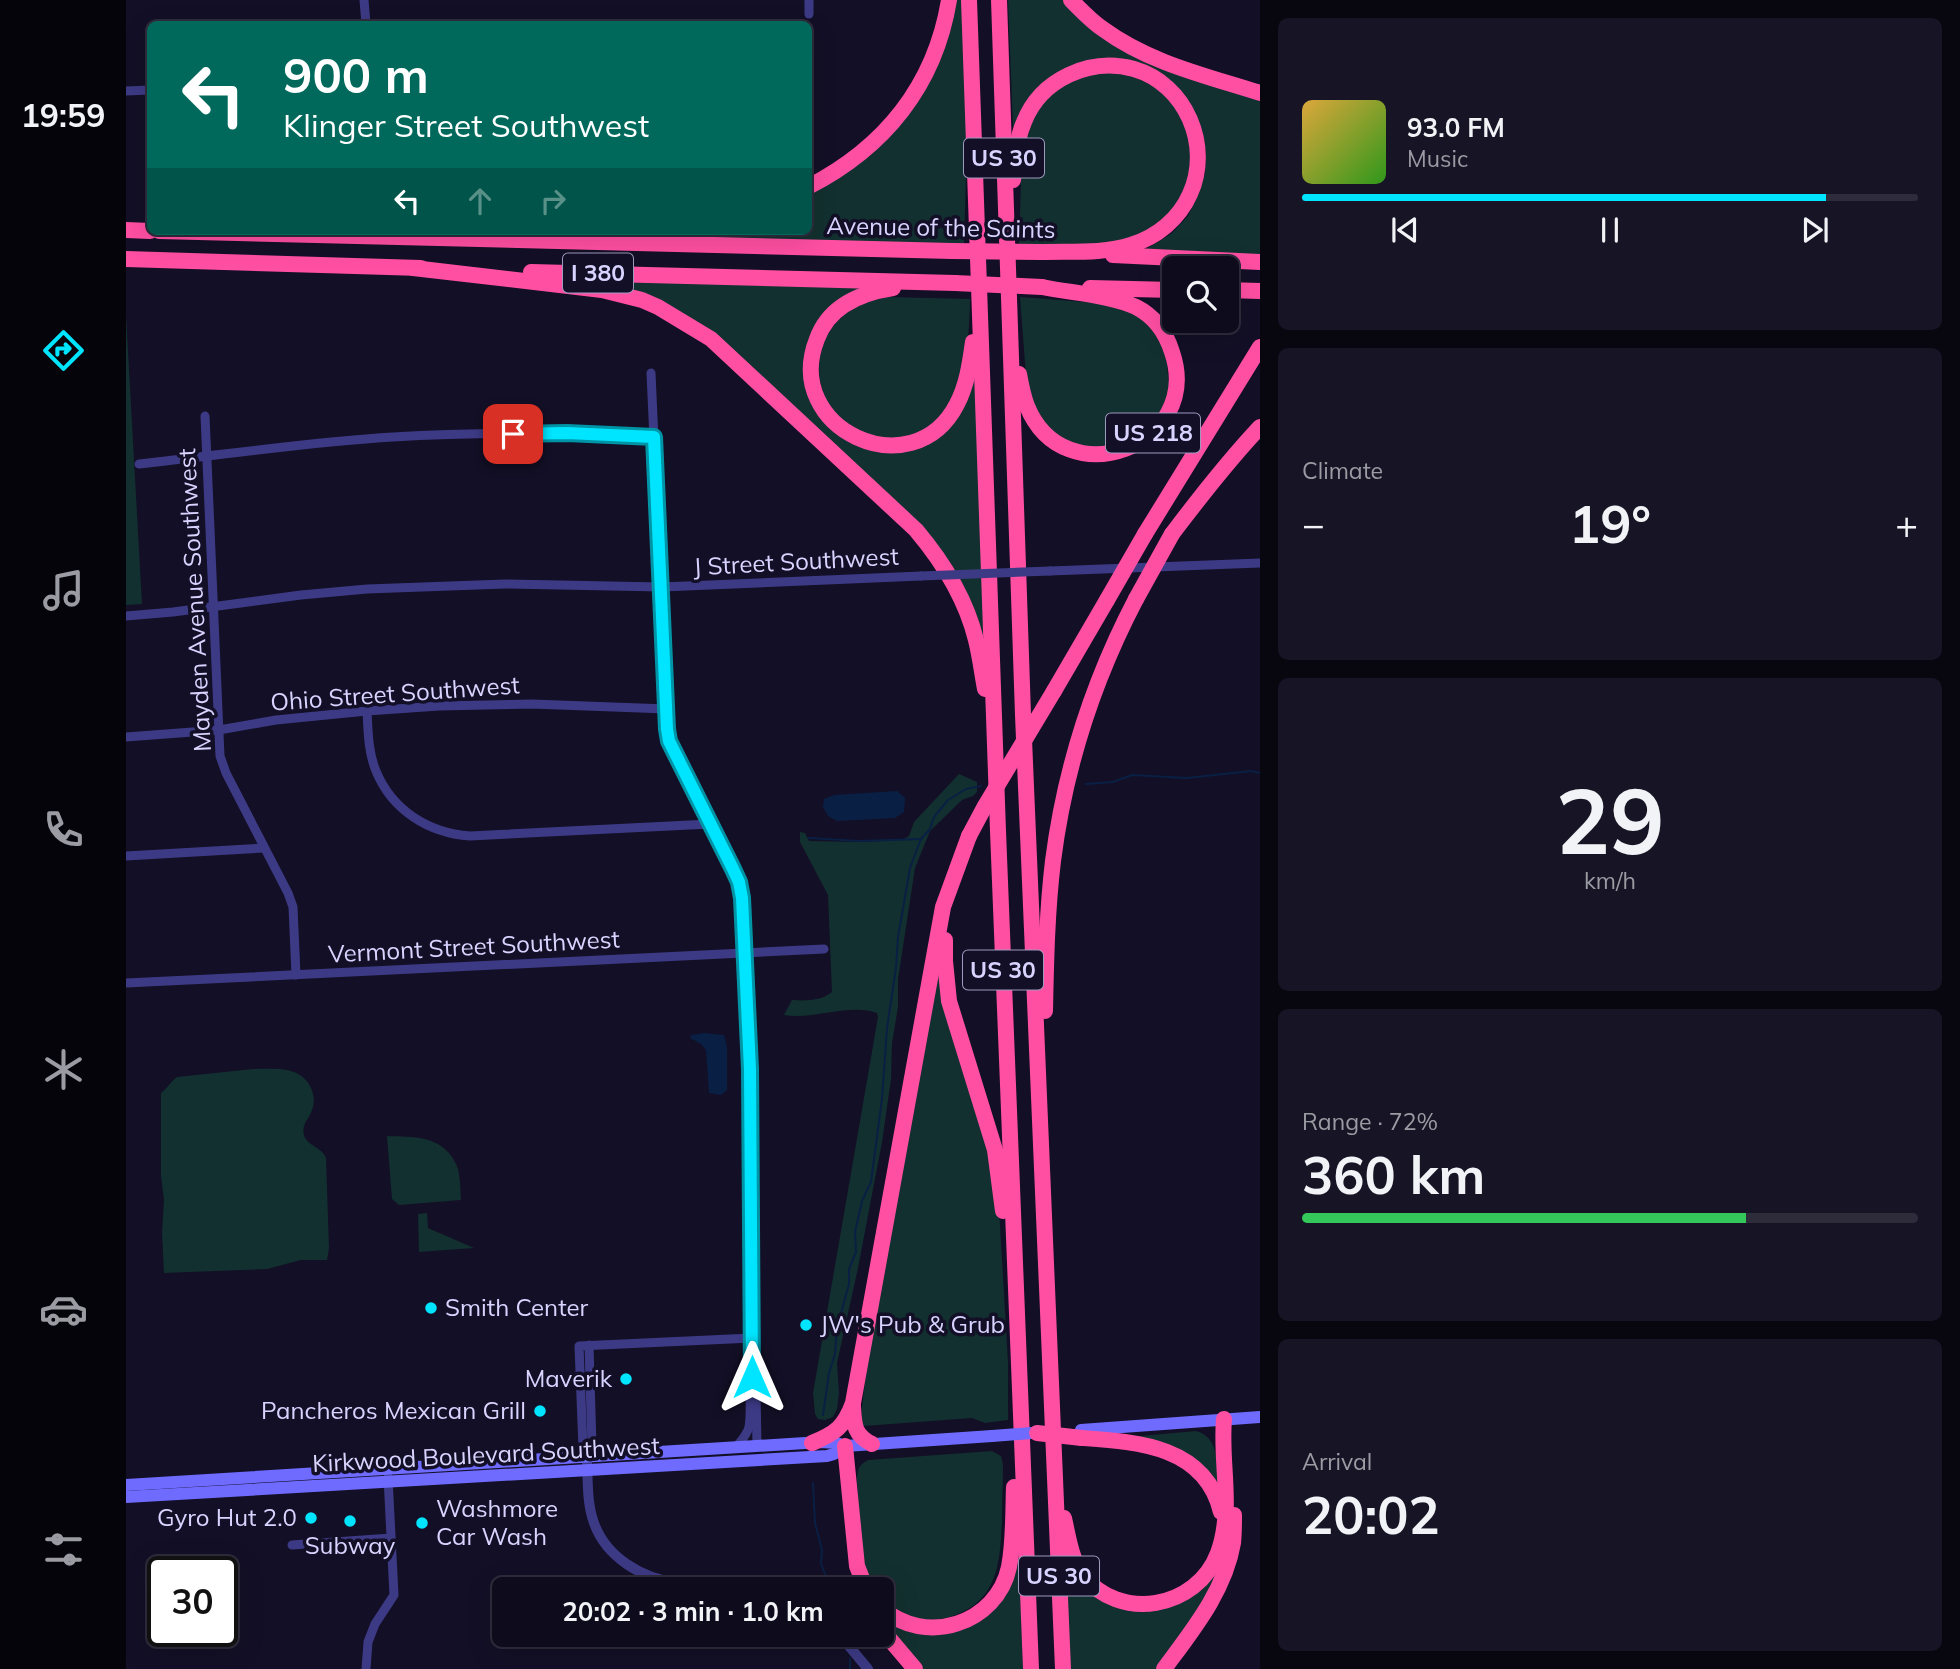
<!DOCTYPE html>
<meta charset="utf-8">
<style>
:root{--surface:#0e0b1c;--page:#171425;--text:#f1f3f6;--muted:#9b9ba3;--line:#2e2b3b;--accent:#00e5ff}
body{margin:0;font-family:Mulish,sans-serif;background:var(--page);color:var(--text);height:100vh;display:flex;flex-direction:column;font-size:26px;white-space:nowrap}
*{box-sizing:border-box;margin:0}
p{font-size:23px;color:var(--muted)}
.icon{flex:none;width:38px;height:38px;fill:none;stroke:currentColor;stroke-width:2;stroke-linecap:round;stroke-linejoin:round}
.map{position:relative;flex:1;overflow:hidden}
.details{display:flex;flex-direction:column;gap:18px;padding:18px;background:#08060f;width:700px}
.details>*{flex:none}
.guide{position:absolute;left:21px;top:21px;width:665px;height:214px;border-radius:10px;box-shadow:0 7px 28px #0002,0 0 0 2px var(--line);background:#00695c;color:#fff;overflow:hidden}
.tools{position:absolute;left:1036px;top:256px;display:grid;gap:14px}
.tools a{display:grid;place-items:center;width:77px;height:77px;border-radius:10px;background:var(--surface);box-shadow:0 7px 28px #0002,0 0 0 2px var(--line);font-size:35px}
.speed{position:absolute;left:21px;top:1556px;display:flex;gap:14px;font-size:35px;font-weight:700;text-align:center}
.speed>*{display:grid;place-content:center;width:91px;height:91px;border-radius:50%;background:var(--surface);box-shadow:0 7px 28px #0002,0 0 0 2px var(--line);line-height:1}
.speed .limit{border:4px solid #111;border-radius:10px;background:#fff;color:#111}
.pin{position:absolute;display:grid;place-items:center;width:60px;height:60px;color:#fff;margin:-30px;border-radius:14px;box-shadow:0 4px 10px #0006}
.me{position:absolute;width:77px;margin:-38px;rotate:0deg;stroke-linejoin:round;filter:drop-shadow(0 0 5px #0008)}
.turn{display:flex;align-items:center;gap:24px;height:147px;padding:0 21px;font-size:32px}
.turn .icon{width:91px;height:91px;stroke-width:2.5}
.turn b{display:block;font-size:49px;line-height:60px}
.lanes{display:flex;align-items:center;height:66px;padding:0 21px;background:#0003;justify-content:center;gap:35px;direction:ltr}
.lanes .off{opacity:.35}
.big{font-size:52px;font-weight:700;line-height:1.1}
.details .card{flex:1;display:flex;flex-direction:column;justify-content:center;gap:10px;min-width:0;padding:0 24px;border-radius:10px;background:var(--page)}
.details .dial{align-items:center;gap:0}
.dial b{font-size:91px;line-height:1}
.song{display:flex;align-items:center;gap:21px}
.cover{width:84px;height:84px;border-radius:10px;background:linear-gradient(135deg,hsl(40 70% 55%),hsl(110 70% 35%))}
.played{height:7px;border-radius:4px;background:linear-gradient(90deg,var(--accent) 85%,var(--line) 85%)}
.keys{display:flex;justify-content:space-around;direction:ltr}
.heat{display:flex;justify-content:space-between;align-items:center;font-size:38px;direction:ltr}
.charge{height:10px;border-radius:5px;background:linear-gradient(90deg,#34c759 72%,var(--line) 0)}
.trip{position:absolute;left:366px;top:1577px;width:402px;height:70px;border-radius:10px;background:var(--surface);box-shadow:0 7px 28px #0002,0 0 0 2px var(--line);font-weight:700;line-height:70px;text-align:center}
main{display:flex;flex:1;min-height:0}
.tab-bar{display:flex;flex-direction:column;width:126px;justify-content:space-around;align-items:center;background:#06040b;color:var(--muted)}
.tab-bar .icon{width:49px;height:49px}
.tab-bar .selected{color:var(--accent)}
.tab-bar b{font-size:32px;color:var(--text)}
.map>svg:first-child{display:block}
</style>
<main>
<nav class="tab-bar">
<b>19:59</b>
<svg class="icon selected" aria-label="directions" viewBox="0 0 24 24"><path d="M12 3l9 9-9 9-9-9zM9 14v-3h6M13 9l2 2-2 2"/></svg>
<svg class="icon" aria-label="music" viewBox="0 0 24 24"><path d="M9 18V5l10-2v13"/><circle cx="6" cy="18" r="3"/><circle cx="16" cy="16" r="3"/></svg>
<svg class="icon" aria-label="phone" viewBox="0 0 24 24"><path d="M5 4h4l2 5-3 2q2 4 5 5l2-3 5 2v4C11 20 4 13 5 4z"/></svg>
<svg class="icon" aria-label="climate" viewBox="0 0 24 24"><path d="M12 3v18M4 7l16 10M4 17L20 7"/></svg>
<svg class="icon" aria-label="car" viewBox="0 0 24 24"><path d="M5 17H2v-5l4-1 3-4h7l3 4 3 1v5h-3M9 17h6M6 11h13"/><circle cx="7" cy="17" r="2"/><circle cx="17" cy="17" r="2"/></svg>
<svg class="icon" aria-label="filters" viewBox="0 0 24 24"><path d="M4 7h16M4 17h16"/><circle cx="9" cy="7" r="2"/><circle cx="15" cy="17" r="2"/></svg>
</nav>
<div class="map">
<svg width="1134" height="1669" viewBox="0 0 1134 1669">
<rect width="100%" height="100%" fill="#130f26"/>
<g fill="#12302f">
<path d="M 829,0 L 836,0 L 841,143 L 838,244 L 503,237 L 540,231 L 682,231 L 683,192 L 757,143 Z"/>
<path d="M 882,0 L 938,0 L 1072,81 L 1134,101 L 1134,256 L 1020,249 L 1045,234 L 1062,216 L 1072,195 L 1079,174 L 1080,154 L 1077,136 L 1037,79 L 957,63 L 891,126 L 887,127 Z"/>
<path d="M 968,73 L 998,73 L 1024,82 L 1046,99 L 1067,141 L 1066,177 L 1038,225 L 990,245 L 893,245 L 896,149 L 909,112 L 933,86 Z"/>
<path d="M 454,280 L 736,288 L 726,294 L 680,363 L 723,442 L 745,450 L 760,451 L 797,444 L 846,380 L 850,380 L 858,635 L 854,636 L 834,584 L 580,330 Z"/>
<path d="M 762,297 L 844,299 C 843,347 839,413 789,435 C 783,437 774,437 768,438 C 763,439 756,441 752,440 C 744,438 719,425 714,420 C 684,389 686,338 722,312 C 734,303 747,300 762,297 Z"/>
<path d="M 894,297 L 985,304 L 1015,316 L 1039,343 L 1044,397 L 1014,439 L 962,450 L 931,436 L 910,413 L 900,376 Z"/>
<path d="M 0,315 L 16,604 L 0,605 Z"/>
<path d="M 833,774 L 851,782 L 851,792 L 847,796 L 836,800 L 804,831 L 789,868 L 772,979 L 772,1007 L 766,1043 L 765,1079 L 756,1142 L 732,1268 L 711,1363 L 713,1393 L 711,1409 L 707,1417 L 699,1420 L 692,1419 L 689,1414 L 687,1393 L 752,1017 L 751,1013 C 723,1003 688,1020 658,1015 L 666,1000 C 680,1001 695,1001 706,992 L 702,895 L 674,842 L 674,832 L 679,833 L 683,841 L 735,842 L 776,840 L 783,836 L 788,822 Z"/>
<path d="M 813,967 L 860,1133 L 873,1209 L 882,1362 L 882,1420 L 859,1423 L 846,1418 L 738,1426 L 735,1423 C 736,1396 742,1368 744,1341 Z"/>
<path d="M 127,1069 C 147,1069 175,1065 185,1088 C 188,1095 189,1103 186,1110 C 183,1119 175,1125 178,1135 C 181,1146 196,1147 200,1158 L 203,1248 L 201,1260 L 175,1260 L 141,1269 L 38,1273 L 36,1233 L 38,1200 L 35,1176 L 35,1093 C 42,1088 44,1082 51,1077 Z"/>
<path d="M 261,1136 C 287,1137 315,1135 329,1162 C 335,1172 334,1189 335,1200 L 273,1205 L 266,1199 Z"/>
<path d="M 301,1213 L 302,1228 L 348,1248 L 293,1252 L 292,1214 Z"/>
<path d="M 1070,1431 C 1095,1438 1090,1466 1092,1488 C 1065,1453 1059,1446 1014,1440 L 1014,1436 Z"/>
<path d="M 866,1451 L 875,1456 L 877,1465 C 877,1483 876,1501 876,1520 C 874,1565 872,1604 820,1618 C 796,1625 774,1614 756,1598 L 756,1589 L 748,1589 C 732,1566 733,1510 731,1481 C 731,1471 732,1465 742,1460 Z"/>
<path d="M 1099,1545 L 1090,1578 L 1073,1609 L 1031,1669 L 944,1669 L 939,1556 L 972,1597 L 1054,1602 Z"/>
<path d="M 893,1554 L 897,1669 L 796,1669 L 756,1621 L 756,1617 L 785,1632 L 809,1634 L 879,1595 L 884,1587 Z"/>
</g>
<g fill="#0a1f44">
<path d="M 771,791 L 779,798 L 778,812 L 769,818 L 711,821 L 702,816 L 697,807 L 698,799 L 708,795 Z"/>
<path d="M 578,1033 L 598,1035 L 601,1047 L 601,1090 L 595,1095 L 583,1093 L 580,1050 L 575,1044 L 564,1038 L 565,1035 Z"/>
</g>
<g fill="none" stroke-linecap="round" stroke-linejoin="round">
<g stroke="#0a1f44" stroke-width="2">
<path d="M 960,784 L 987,782 L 1006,775 L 1061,778 L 1125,771 L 1134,773"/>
<path d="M 683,838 L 733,841 L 794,839"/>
<path d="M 697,1415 L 703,1373 L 709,1354 L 711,1328 L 723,1284 L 723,1269 L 730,1252 L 729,1232 L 736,1201 L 745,1182 L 756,1099 L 761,1028 L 770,968 L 772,937 L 784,868 L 795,839 L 804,829 L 808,817 L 822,800 L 840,789 L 855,786"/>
<path d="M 687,1483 L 689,1523 L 696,1550 L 695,1564 L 705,1589"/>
<path d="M 730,1642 L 733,1634"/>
<path d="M 724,1658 L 724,1669"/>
</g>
<g stroke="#3d3a85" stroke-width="9">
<path d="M 238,0 L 240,24"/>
<path d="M 683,0 L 683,14"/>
<path d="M 0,91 L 24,90"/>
<path d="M 525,373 L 541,728 L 548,752 L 607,869 L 613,882 L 616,898 L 624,1069 L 626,1377 L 630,1392 L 631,1446"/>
<path d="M 79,416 L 94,756 L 100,773 L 162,893 L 167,907 L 170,975"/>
<path d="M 13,464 C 97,455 182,442 267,437 C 354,431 441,433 528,437"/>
<path d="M 924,571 L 1134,563"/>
<path d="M 0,616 L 47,612 L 175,595 L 241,589 L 379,584 L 536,587 L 795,576"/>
<path d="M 241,711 C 242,730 242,752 250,771 C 266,810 302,833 344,836 L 584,824"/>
<path d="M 0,737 L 93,730 L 150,720 L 241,711 L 313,706 L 406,704 L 541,709"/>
<path d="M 0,856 L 138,848"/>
<path d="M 0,983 L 698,949"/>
<path d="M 610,1447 C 615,1441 621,1435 623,1427 C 626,1411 622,1395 626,1378"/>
<path d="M 461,1457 L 457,1448 L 453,1346 L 626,1338"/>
<path d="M 461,1457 L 466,1447 L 463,1345"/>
<path d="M 166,1545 L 265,1538"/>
<path d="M 240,1669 L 242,1642 L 249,1624 L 268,1595 L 262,1477"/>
</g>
<g stroke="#3d3a85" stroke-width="10">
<path d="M 461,1463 C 462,1483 461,1504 468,1523 C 480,1557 516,1579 552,1583 C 582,1586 614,1583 644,1589"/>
<path d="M 713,1634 L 742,1669"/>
</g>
<g stroke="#6f6bff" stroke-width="12">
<path d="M 955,1430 L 1134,1417"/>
<path d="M 0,1485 L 695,1442 L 711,1443 L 719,1446 L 866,1436"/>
<path d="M 0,1497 L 701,1456 L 708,1454 L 719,1446"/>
</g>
<g stroke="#ff4fa3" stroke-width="16">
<path d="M 843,0 L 872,831 L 905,1669"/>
<path d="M 873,0 L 897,715 L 937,1669"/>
<path d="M 945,0 C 955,10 965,21 977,29 C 1023,63 1081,76 1134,93"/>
<path d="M 887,180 C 890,160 890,140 898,122 C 915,79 964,57 1008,69 C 1060,84 1086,146 1064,194 C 1053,219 1031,237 1005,245 C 977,254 944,251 915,252"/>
<path d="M 682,187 C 758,148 809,86 823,0"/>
<path d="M 0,230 L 24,231"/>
<path d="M 33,231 L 826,251"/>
<path d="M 458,233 L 487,231"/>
<path d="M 987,255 L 1134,262"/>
<path d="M 0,259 L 295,268"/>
<path d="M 287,268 L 476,290 L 516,300 L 532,307 L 585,339 L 790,530 C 817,562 840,599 850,640 C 854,656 856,673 859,689"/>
<path d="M 405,272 L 829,283"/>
<path d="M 767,288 C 734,293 703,306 691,339 C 655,429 787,490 831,404 C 841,385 844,363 847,342"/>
<path d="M 964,288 L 1048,290"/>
<path d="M 1101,290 L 1134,291"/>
<path d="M 893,374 C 895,385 897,396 901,406 C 938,498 1078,446 1046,352 C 1040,333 1028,316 1010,307 C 984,295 945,293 916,287"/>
<path d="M 1019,534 L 1134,347"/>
<path d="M 1046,534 C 1074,497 1102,461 1134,427"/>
<path d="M 928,691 L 981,600"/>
<path d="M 819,940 L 819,961 L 823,1001 L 869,1150 L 877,1211"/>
<path d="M 919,1011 C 920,961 921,911 927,861 C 939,767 966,683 1010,599"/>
<path d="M 727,1406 C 728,1425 728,1435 746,1444"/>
<path d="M 956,1438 C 1012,1442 1079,1446 1095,1512"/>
<path d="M 686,1443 C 710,1433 718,1427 727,1403 L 817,907 L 843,836"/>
<path d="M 719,1446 L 731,1566 L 740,1589"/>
<path d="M 938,1518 C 942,1536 945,1558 956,1574 C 993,1623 1071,1609 1092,1553 C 1108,1510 1094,1463 1098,1419"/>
<path d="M 756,1608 C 799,1647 871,1624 883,1567 C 888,1541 887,1513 888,1487"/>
<path d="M 756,1630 L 789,1669"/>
<path d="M 1038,1669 C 1066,1631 1099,1591 1107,1543 C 1108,1534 1108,1525 1108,1515"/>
</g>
<path stroke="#3d3a85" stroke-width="9" d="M 795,576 L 924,571"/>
<path stroke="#6f6bff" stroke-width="12" d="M 866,1436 L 918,1432"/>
<g stroke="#ff4fa3" stroke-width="16">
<path d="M 826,251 L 915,252"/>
<path d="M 829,283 L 916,287"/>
<path d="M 1010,599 L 1046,534"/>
<path d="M 981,600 L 1019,534"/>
<path d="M 843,836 L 859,806 L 928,691"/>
<path d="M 911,1433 L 956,1438"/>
</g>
</g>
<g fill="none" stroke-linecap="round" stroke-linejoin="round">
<defs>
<path id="route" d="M 387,434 L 441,433 L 528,437 L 541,729 L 543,741 L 607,869 L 613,882 L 616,898 L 624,1069 L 626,1377"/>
</defs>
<use href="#route" stroke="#0095a6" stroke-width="18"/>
<use href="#route" stroke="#00e5ff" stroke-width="12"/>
</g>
<g fill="#00e5ff" stroke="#130f26" stroke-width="2.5">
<circle cx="305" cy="1308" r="7"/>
<circle cx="680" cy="1325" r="7"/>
<circle cx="500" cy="1379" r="7"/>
<circle cx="414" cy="1411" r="7"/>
<circle cx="185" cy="1518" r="7"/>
<circle cx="224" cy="1521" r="7"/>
<circle cx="296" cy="1523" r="7"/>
</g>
<g text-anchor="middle" stroke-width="7" stroke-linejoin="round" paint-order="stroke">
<g fill="#130f26" stroke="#9e99be" stroke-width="2">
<rect x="838" y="138.5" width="80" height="39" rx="5"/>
<rect x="437" y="253.5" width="70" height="39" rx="5"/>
<rect x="980" y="413.5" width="94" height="39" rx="5"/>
<rect x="837" y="950.5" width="80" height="39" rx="5"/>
<rect x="893" y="1556.5" width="80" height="39" rx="5"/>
</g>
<g font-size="23" font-weight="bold" fill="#d9d4ff">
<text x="878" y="166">US 30</text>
<text x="472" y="281">I 380</text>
<text x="1027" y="441">US 218</text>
<text x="877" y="978">US 30</text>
<text x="933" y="1584">US 30</text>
</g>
<g font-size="24" fill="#d9d4ff" stroke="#130f26">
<text transform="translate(815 228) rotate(1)" y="8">Avenue of the Saints</text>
<text transform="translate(670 562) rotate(-3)" y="8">J Street Southwest</text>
<text transform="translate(69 600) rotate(-93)" y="8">Mayden Avenue Southwest</text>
<text transform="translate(269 694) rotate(-4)" y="8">Ohio Street Southwest</text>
<text transform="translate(348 947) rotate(-3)" y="8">Vermont Street Southwest</text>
<text transform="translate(360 1455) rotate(-3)" y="8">Kirkwood Boulevard Southwest</text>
</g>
<g font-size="24" fill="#d9d4ff" stroke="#130f26" text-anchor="start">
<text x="319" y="1316">Smith Center</text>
<text x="694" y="1333">JW's Pub &amp; Grub</text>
<text x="486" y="1387" text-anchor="end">Maverik</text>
<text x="400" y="1419" text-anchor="end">Pancheros Mexican Grill</text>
<text x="310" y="1517">Washmore<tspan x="310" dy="28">Car Wash</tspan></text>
<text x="171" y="1526" text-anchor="end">Gyro Hut 2.0</text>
<text x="224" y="1554" text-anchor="middle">Subway</text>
</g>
</g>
</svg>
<div class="tools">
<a><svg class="icon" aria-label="search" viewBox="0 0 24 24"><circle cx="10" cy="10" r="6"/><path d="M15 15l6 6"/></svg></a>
</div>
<div class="speed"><div class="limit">30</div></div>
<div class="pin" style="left:387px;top:434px;background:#d93025"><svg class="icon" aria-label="arrive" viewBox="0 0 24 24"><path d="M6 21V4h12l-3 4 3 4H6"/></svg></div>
<svg class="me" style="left:626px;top:1377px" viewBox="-20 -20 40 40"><path d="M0-17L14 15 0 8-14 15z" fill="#00e5ff" stroke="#fff" stroke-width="4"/></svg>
<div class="trip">20:02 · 3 min · 1.0 km</div>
<div class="guide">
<div class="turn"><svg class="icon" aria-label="left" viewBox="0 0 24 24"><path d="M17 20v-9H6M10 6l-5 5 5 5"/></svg><div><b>900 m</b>Klinger Street Southwest</div></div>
<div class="lanes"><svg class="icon" aria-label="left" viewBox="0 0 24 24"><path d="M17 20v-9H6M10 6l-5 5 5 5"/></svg><svg class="icon off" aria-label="ahead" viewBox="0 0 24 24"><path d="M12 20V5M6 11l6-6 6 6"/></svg><svg class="icon off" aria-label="right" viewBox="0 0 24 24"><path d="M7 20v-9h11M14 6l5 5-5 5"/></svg></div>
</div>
</div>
<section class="details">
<div class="card">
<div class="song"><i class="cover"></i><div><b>93.0 FM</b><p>Music</p></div></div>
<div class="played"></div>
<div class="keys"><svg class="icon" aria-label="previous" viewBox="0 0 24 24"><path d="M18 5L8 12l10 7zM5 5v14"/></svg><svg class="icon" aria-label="pause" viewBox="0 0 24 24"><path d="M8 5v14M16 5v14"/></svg><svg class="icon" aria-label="next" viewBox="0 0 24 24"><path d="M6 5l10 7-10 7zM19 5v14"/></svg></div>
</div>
<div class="card"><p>Climate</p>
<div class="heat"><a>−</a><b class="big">19°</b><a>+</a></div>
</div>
<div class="card dial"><b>29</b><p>km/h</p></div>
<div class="card"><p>Range · 72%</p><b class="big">360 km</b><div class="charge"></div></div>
<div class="card"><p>Arrival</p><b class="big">20:02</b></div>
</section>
</main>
